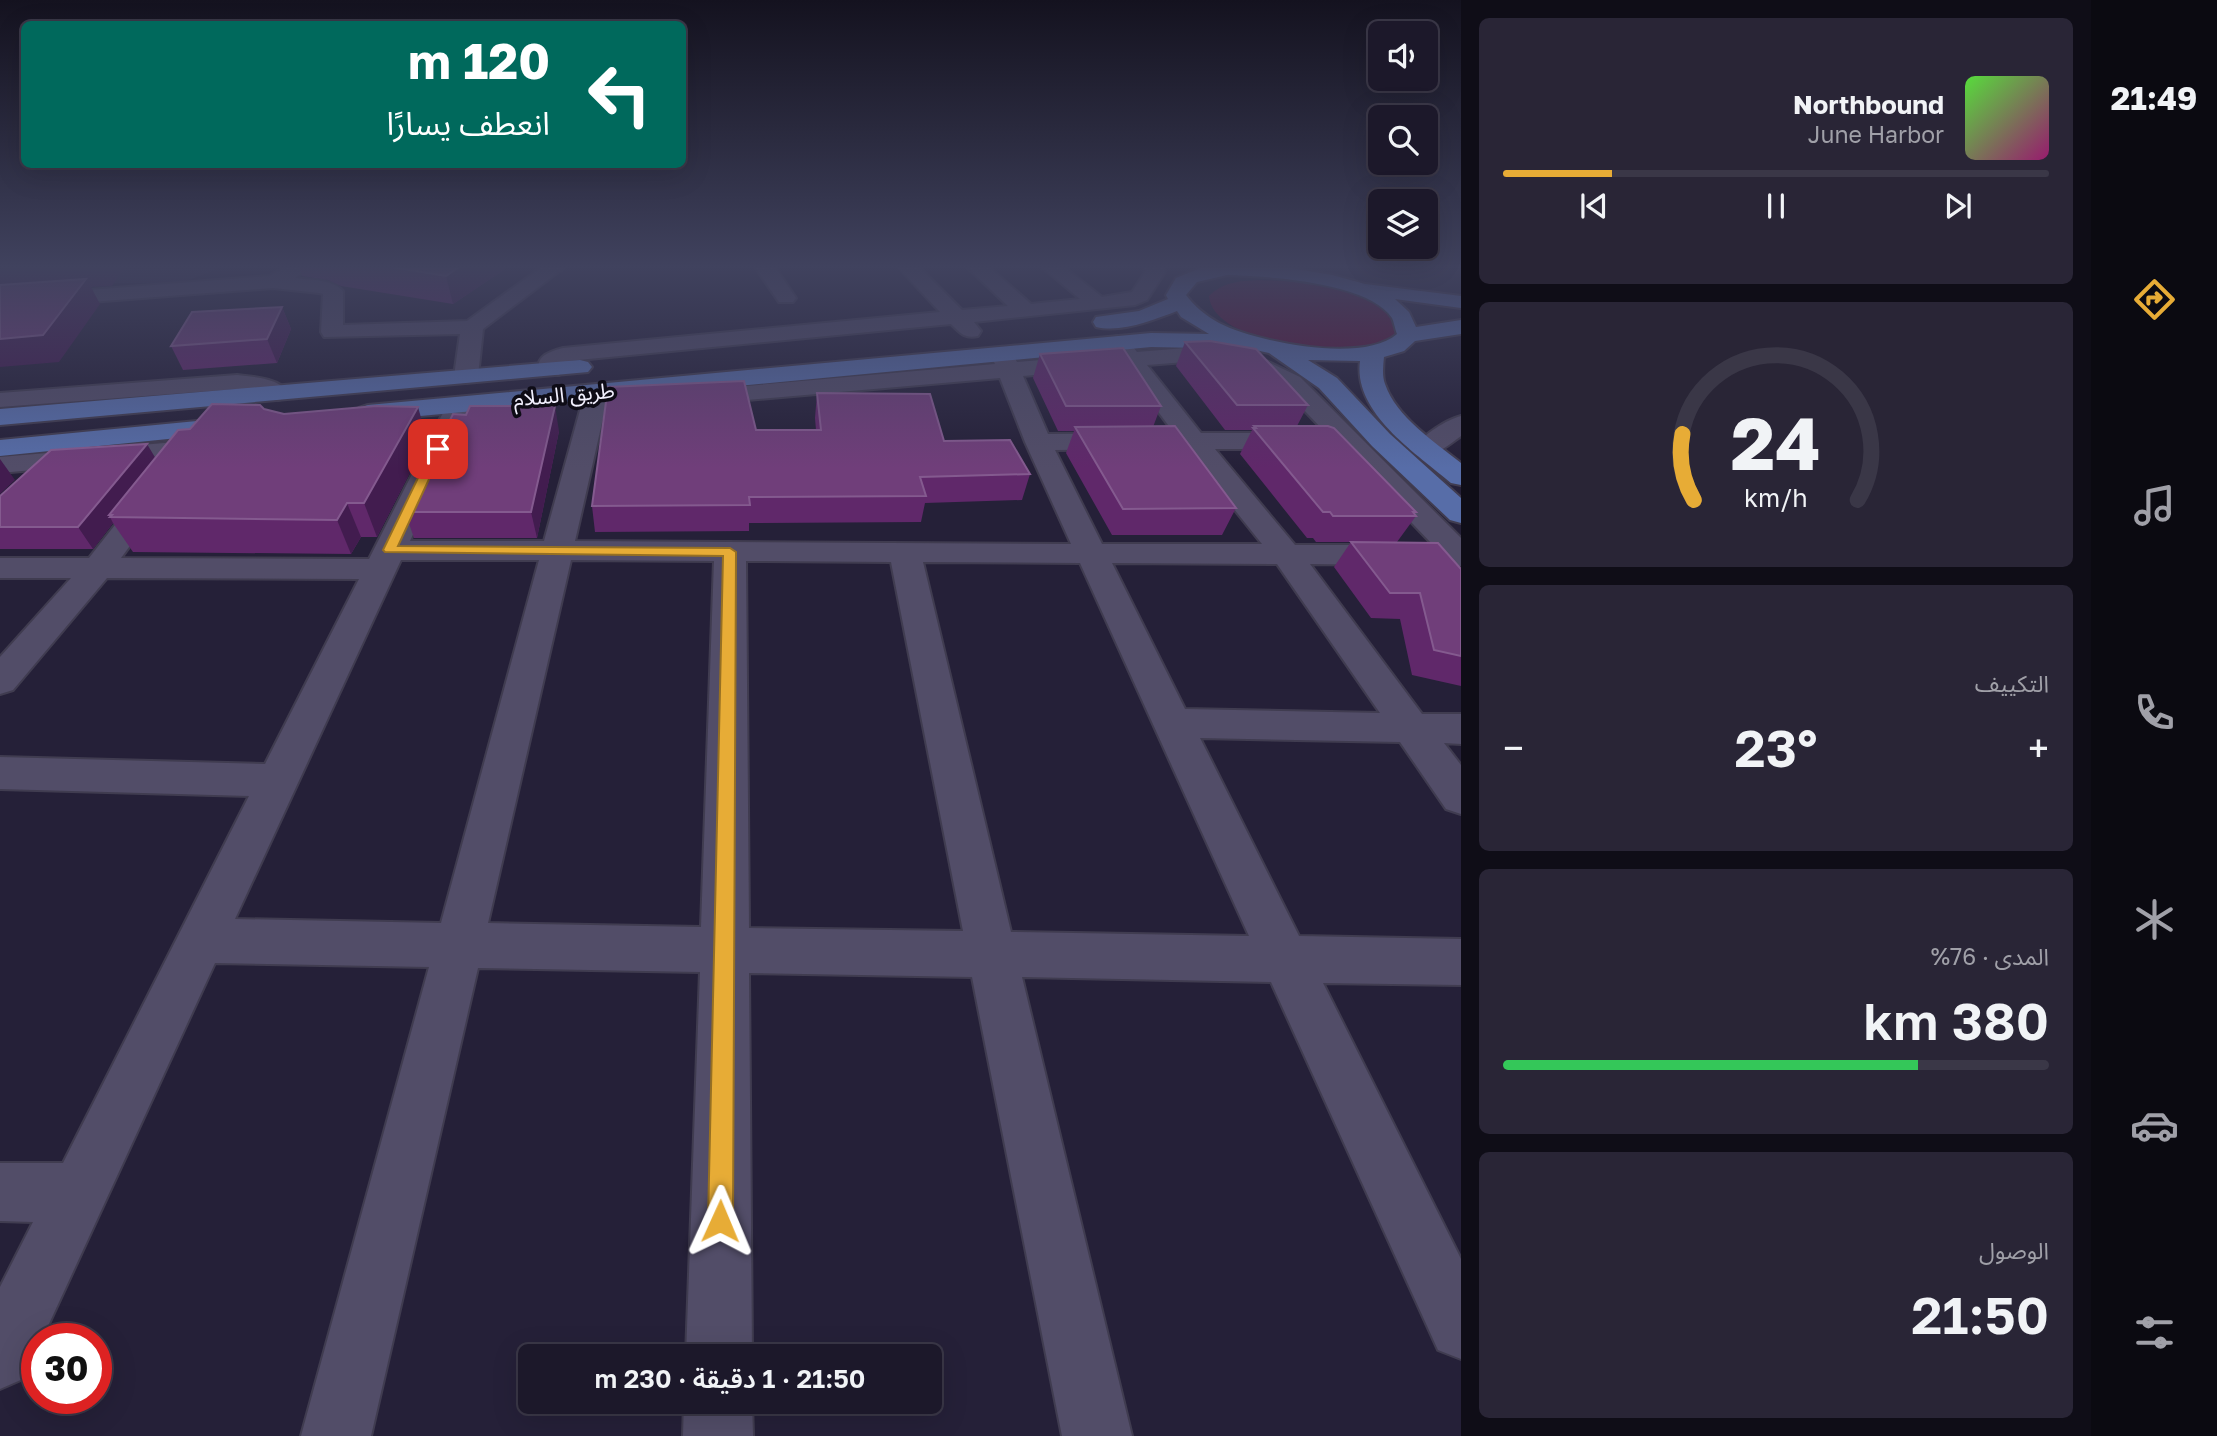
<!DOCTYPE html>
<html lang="ar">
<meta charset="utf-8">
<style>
:root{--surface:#1c182a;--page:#292536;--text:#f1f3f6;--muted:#a0a0a8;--line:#3a3747;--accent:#e7ac36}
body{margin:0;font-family:"Golos Text","Noto Sans Arabic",sans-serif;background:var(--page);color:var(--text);direction:rtl;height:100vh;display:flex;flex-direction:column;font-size:26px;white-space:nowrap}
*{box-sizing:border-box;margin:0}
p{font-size:23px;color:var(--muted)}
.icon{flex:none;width:38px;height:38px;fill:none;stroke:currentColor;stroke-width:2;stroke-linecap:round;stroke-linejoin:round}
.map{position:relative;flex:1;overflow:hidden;direction:ltr}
.sheet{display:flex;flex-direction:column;gap:18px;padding:18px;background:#0f0d17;width:630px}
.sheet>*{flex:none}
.hud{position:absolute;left:21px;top:21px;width:665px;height:147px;border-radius:10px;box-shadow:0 7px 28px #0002,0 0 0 2px var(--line);direction:rtl;background:#00695c;color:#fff;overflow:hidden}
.buttons{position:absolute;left:1368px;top:21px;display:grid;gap:14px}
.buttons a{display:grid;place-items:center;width:70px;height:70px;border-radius:10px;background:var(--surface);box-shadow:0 7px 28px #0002,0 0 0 2px var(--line);font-size:35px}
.speed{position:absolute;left:21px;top:1323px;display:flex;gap:14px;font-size:35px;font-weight:700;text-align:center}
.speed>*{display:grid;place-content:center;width:91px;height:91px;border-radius:50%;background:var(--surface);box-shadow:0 7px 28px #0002,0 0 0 2px var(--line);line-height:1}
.speed .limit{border:10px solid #d22;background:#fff;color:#111}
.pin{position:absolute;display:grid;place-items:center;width:60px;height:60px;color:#fff;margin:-30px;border-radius:14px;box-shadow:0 4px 10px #0006}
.me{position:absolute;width:77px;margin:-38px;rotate:1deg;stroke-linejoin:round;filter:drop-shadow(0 0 5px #0008)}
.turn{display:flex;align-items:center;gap:24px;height:147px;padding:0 21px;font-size:32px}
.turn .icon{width:91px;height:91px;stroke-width:2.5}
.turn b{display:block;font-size:49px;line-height:60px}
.big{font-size:52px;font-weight:600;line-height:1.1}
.sheet .widget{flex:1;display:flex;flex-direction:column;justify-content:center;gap:10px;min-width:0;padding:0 24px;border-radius:10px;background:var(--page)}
.sheet .dial{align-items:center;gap:0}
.dial svg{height:182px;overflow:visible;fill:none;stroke:var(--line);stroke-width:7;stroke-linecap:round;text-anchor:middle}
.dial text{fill:var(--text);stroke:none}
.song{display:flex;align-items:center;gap:21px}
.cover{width:84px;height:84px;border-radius:10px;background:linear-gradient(135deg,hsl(110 70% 55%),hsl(320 70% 35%))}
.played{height:7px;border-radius:4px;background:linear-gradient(90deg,var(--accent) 20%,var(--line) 20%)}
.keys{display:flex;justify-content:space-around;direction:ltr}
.heat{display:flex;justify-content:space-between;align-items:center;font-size:38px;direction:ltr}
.charge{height:10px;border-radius:5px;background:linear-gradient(90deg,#34c759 76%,var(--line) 0)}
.trip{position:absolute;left:518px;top:1344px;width:424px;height:70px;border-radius:10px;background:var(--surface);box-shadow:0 7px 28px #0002,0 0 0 2px var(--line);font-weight:600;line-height:70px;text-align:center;direction:rtl}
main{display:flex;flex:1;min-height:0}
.tabs{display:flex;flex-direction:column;width:126px;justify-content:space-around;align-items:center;background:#0b0a11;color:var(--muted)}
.tabs .icon{width:49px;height:49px}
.tabs .current{color:var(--accent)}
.tabs b{font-size:32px;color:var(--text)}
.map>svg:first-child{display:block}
</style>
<main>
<nav class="tabs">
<b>21:49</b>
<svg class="icon current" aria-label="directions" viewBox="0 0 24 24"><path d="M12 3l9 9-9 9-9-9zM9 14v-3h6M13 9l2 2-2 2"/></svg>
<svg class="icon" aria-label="music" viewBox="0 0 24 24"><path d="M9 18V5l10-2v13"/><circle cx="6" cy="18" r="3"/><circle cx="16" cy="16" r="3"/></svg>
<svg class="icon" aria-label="phone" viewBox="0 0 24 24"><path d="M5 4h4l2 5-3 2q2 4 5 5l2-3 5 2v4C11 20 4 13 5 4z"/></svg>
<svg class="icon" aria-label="climate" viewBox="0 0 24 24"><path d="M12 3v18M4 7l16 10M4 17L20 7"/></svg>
<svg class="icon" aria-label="car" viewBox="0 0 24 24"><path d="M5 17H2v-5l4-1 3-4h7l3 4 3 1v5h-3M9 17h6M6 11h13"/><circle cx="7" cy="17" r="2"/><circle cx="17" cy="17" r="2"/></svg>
<svg class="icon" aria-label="filters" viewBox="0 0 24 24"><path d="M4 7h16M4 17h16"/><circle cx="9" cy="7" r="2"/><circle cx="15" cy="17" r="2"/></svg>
</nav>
<section class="sheet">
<div class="widget">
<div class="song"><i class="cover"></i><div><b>Northbound</b><p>June Harbor</p></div></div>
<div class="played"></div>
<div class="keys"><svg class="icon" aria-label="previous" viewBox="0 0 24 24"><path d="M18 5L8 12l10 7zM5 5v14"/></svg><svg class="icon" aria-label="pause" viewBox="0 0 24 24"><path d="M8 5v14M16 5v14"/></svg><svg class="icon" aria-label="next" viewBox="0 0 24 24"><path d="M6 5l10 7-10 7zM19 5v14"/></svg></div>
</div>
<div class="widget dial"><svg viewBox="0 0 100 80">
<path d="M14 69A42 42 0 1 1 86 69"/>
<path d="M14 69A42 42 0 0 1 9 40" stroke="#e7ac36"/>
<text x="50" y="56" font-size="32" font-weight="700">24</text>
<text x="50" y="72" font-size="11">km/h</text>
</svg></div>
<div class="widget"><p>التكييف</p>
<div class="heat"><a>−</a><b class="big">23°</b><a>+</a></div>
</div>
<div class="widget"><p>المدى · 76%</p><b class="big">380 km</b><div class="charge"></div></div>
<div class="widget"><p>الوصول</p><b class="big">21:50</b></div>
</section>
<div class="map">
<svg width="1461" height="1436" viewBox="0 0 1461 1436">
<rect width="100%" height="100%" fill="#252038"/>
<path fill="#2f2947" d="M 60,267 L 223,267 L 181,283 L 101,283 Z"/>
<path fill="#5a123a" d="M 1258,280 C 1306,281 1365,287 1400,324 L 1400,335 C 1367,363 1213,348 1209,296 C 1223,282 1239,281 1258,280 Z"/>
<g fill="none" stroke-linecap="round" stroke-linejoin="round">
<defs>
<g id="minor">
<path d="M 286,267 L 311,267 L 295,278 C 310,280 332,279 343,291 L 343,325 L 467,321 L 542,267 L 565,267 L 483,329 L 478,376 L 474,381 L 466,383 L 458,381 L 454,376 L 460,334 L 324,337 L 321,332 L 323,294 L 319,293 L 273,288 L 0,309 L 0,297 L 269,276 Z"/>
<path d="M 755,267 L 775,267 L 796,298 L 793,302 L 779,302 Z"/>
<path d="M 898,267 L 919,267 L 962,310 L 1008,306 L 967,267 L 989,267 L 1031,304 L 1080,299 L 1042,267 L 1064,267 L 1102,297 L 1132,292 L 1145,272 L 1144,267 L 1164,267 L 1165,272 L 1147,300 L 1135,305 L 974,322 L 981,331 L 978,336 C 965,339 960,333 951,324 L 568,361 L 562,364 L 563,370 L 559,375 L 543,375 C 531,358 548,352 563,348 L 940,312 Z"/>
<path d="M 1118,336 L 1126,338 L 1137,352 L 1185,348 L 1227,351 L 1262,359 L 1300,377 L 1461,538 L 1461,566 L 1310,564 L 1422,714 L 1461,714 L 1461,744 L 1444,743 L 1461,765 L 1461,814 L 1446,809 L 1400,742 L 1200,738 L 1299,936 L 1461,939 L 1461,985 L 1323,983 L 1461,1259 L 1461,1359 L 1438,1350 L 1271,982 L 1022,977 L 1132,1436 L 1062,1436 L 972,977 L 749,973 L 752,1356 L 686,1356 L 700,972 L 478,968 L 371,1436 L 301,1436 L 429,967 L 215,963 L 42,1339 L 37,1339 L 37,1350 L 23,1379 L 0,1389 L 0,1287 L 33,1222 L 0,1221 L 0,1163 L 63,1163 L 249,796 L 0,789 L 0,757 L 265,764 L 359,579 L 107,578 L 13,690 L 0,694 L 0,657 L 71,578 L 0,578 L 0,558 L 89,558 L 144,488 L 154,485 L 164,488 L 168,494 L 121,558 L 369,559 L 447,405 L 451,400 L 460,397 L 469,400 L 473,405 L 410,541 L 544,541 L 585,392 L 588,387 L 597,385 L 606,387 L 609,392 L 575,541 L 1071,544 L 1025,442 L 1000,378 L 712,403 L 690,399 L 684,391 L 687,386 L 696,384 L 712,389 L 995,364 L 990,354 L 994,349 L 1010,349 L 1017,362 L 1115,354 L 1107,343 L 1110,338 ZM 1185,362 L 1236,367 L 1282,387 L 1433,545 L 1295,545 L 1215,449 L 1299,449 L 1308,447 L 1312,441 L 1308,435 L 1299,433 L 1201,433 L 1147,365 ZM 1125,367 L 1174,433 L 1048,434 L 1023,376 ZM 1186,449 L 1262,544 L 1102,544 L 1055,450 ZM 401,560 L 539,560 L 441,923 L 235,919 ZM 571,560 L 714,561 L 701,927 L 488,923 ZM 746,561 L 891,562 L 963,931 L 749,928 ZM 923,562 L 1080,563 L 1249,936 L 1011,932 ZM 1112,563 L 1277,564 L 1380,713 L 1185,709 Z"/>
<path d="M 237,375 C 253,377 279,378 289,393 L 286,398 L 277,400 L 237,389 L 0,407 L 0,393 Z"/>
<path d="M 1461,416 L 1461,436 C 1447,446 1436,457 1418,453 L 1415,447 C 1424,434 1446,420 1461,416 Z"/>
<path d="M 188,441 L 198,443 L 202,449 L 198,455 L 0,473 L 0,457 Z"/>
<path d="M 684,1402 L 752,1402 L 753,1436 L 683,1436 Z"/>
</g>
<g id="major">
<path d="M 1203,267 L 1284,267 L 1332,275 L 1365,284 L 1461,296 L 1461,308 L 1395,299 L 1409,312 L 1416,327 L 1461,320 L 1461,334 L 1415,341 L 1404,351 L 1384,357 C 1383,366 1382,376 1385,384 C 1396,417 1435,442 1461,463 L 1461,485 L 1451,483 C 1416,453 1353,413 1360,361 L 1308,360 L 1337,378 L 1390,434 L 1461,498 L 1461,523 L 1450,520 L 1372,446 L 1319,388 L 1269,353 L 1251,349 L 1151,347 L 368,421 L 359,418 L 355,413 L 359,408 L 368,405 L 1151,333 L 1209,334 L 1181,317 L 1177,311 C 1153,320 1122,333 1096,327 L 1093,322 L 1096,317 L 1139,311 L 1168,299 L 1166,295 L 1176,278 ZM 1227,275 C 1266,276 1369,282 1392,318 C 1394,322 1395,329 1397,334 C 1363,364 1256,342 1219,323 C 1205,315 1195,307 1186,295 L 1197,282 Z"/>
<path d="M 580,360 L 588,362 L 592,367 L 588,372 L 0,425 L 0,409 Z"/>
<path d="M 228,418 L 237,420 L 241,426 L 237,432 L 0,456 L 0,440 Z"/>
</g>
</defs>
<use href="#minor" stroke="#403c50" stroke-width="4"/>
<use href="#major" stroke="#403c50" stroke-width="4"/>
<use href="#minor" fill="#524d68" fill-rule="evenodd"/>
<use href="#major" fill="#576da8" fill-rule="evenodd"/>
</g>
<g fill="#60286a">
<path d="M 299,267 L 508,267 L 453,304 L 341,286 L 328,280 L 302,276 Z"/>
<path d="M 282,307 L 291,329 L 277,363 L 183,370 L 171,346 Z"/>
<path d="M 1185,342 L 1308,405 L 1297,426 L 1416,512 L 1414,514 L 1416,516 L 1397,542 L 1461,569 L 1461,686 L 1412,675 L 1400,619 L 1371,618 L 1334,567 L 1351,542 L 1316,542 L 1313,538 L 1307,538 L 1240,454 L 1252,430 L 1225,430 L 1176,366 Z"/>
<path d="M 1040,354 L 1161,406 L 1153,427 L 1236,508 L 1222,535 L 1112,535 L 1066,453 L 1074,431 L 1058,431 L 1033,378 Z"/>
<path d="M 817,393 L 1030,474 L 1022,500 L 925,503 L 921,522 L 749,523 L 749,531 L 595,532 L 592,506 L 756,430 L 816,430 L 815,418 Z"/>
<path d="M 264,409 L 284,414 L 427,439 L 377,537 L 361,537 L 351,554 L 133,552 L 113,523 L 93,549 L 0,549 L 0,496 L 155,457 L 190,429 Z"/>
<path d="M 559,431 L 537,538 L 414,538 L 405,512 Z"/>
</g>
<g fill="#421c4f">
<path d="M 20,267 L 125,267 L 112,286 L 91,287 L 100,304 L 59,362 L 0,367 L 0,269 Z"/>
<path d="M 459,267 L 508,267 L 453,304 L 446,276 Z"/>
<path d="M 282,307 L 291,329 L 277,363 L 267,339 Z"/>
<path d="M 555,406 L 559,431 L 537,538 L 531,512 Z"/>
<path d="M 418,407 L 427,439 L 377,537 L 364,503 Z"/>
<path d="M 147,444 L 159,464 L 112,515 L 109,515 L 113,523 L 93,549 L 78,527 Z"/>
<path d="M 0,459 L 15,480 L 0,494 Z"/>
<path d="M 347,503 L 361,537 L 351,554 L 337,520 Z"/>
</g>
<g fill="#703e7a" stroke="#845a8f" stroke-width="2">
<path d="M 391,267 L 459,267 L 446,276 Z"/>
<path d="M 86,279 L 43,335 L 0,339 L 0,285 Z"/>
<path d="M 282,307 L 267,339 L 171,346 L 192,312 Z"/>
<path d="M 1210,341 L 1256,349 L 1308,405 L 1237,405 L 1185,342 Z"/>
<path d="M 1123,348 L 1161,406 L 1066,406 L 1040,354 Z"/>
<path d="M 744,381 L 756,430 L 821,430 L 817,393 L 930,394 L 944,441 L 1010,440 L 1030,474 L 920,477 L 926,496 L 749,497 L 750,505 L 592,506 L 608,387 Z"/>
<path d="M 212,404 L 260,405 L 264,409 L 284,414 L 376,406 L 418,407 L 364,503 L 347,503 L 337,520 L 110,517 L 112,515 L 109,515 L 178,430 L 190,429 Z"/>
<path d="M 470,406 L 555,406 L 531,512 L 405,512 L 453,414 L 466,415 Z"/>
<path d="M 1175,426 L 1236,508 L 1123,509 L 1075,427 Z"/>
<path d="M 1254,426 L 1328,426 L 1334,428 L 1416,512 L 1413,512 L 1416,516 L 1333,516 L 1330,512 L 1323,512 L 1253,428 L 1256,428 Z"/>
<path d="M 147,444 L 78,527 L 0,527 L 0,496 L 51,450 Z"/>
<path d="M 1351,542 L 1438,543 L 1461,569 L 1461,656 L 1434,650 L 1420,593 L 1390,593 Z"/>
</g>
<linearGradient id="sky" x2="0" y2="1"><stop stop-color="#14121f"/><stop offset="0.57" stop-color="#40425e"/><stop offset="1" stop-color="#40425e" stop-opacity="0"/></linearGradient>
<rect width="1461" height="468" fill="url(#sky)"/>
<path fill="#e7ac36" stroke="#967023" stroke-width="2" d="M 438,445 L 443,449 L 398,546 L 730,548 L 736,552 L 733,1221 L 729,1230 L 720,1233 L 712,1230 L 708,1221 L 723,556 L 385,552 L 383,550 L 432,449 Z"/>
<g text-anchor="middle" stroke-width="7" stroke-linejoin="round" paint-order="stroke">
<g font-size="21" fill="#f2f0fe" stroke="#0e0c16">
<text transform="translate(564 395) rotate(-5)" y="7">طريق السلام</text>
</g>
</g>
</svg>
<div class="buttons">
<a><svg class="icon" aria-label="sound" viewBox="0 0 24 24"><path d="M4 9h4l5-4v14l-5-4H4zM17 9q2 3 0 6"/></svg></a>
<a><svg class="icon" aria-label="search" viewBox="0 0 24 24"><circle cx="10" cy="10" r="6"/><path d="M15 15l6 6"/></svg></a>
<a><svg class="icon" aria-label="layers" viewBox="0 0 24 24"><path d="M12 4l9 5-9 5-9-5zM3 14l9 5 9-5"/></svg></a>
</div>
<div class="speed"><div class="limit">30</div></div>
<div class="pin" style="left:438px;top:449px;background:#d93025"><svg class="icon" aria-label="arrive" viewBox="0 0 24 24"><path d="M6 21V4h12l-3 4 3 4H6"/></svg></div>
<svg class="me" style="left:720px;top:1221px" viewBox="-20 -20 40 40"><path d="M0-17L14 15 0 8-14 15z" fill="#e7ac36" stroke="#fff" stroke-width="4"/></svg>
<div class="trip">21:50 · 1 دقيقة · 230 m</div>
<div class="hud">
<div class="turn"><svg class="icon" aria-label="left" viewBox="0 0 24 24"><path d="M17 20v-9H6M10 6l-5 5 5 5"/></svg><div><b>120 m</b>انعطف يسارًا</div></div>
</div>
</div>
</main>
